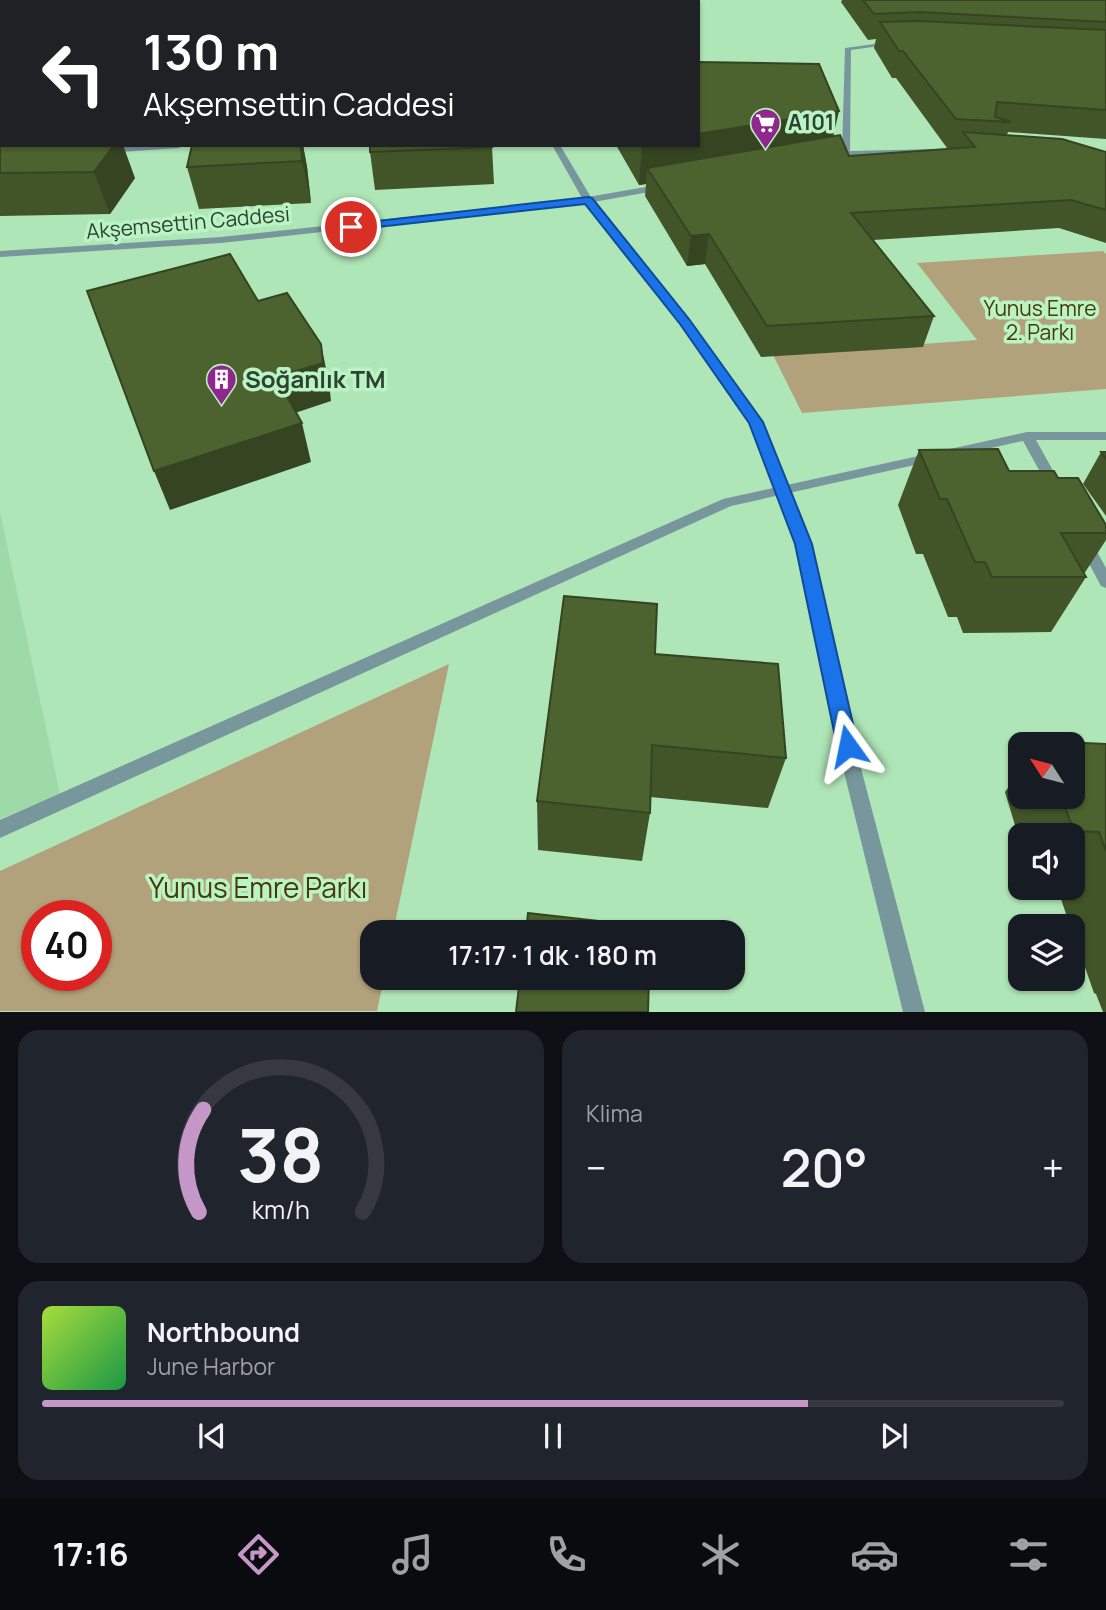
<!DOCTYPE html>
<html lang="tr">
<meta charset="utf-8">
<style>
:root{--surface:#171b24;--page:#20242c;--text:#f1f3f6;--muted:#9ea1a6;--line:#363941;--accent:#c597c6}
body{margin:0;font-family:Manrope,sans-serif;background:var(--page);color:var(--text);height:100vh;display:flex;flex-direction:column;font-size:26px;white-space:nowrap}
*{box-sizing:border-box;margin:0}
p{font-size:23px;color:var(--muted)}
.icon{flex:none;width:38px;height:38px;fill:none;stroke:currentColor;stroke-width:2;stroke-linecap:round;stroke-linejoin:round}
.map{position:relative;height:1012px;overflow:hidden}
.panel{display:flex;flex-direction:column;gap:18px;padding:18px;background:#0d0f14;flex:1}
.panel>*{flex:none}
.top-card{position:absolute;left:0px;top:0px;width:700px;height:147px;box-shadow:0 2px 5px #0004;background:#202124;color:#fff;overflow:hidden}
.needle{width:46px;rotate:306deg}
.controls{position:absolute;left:1008px;top:732px;display:grid;gap:14px}
.controls a{display:grid;place-items:center;width:77px;height:77px;border-radius:14px;background:var(--surface);box-shadow:0 2px 5px #0004;font-size:35px}
.speed{position:absolute;left:21px;top:900px;display:flex;gap:14px;font-size:35px;font-weight:700;text-align:center}
.speed>*{display:grid;place-content:center;width:91px;height:91px;border-radius:50%;background:var(--surface);box-shadow:0 2px 5px #0004;line-height:1}
.speed .limit{border:10px solid #d22;background:#fff;color:#111}
.pin{position:absolute;display:grid;place-items:center;width:60px;height:60px;color:#fff;margin:-30px;border:4px solid #fff;border-radius:50%;box-shadow:0 2px 7px #0007}
.me{position:absolute;width:77px;margin:-38px;rotate:348deg;stroke-linejoin:round;filter:drop-shadow(0 0 5px #0008)}
.turn{display:flex;align-items:center;gap:24px;height:147px;padding:0 28px;font-size:32px}
.turn .icon{width:91px;height:91px;stroke-width:2.5}
.turn b{display:block;font-size:49px;line-height:60px}
.big{font-size:52px;font-weight:600;line-height:1.1}
.panel .tile{flex:1;display:flex;flex-direction:column;justify-content:center;gap:10px;min-width:0;padding:0 24px;border-radius:21px;background:var(--page)}
.panel .dial{align-items:center;gap:0}
.dial svg{height:182px;overflow:visible;fill:none;stroke:var(--line);stroke-width:7;stroke-linecap:round;text-anchor:middle}
.dial text{fill:var(--text);stroke:none}
.song{display:flex;align-items:center;gap:21px}
.cover{width:84px;height:84px;border-radius:10px;background:linear-gradient(135deg,hsl(80 70% 55%),hsl(140 70% 35%))}
.played{height:7px;border-radius:4px;background:linear-gradient(90deg,var(--accent) 75%,var(--line) 75%)}
.keys{display:flex;justify-content:space-around;direction:ltr}
.heat{display:flex;justify-content:space-between;align-items:center;font-size:38px;direction:ltr}
.panel .tiles{flex:1;display:grid;gap:18px;grid-template-columns:1fr 1fr}
.tile:last-child{grid-column:span 2}
.trip{position:absolute;left:360px;top:920px;width:385px;height:70px;border-radius:21px;background:var(--surface);box-shadow:0 2px 5px #0004;font-weight:600;line-height:70px;text-align:center}
.tabs{display:flex;height:112px;justify-content:space-around;align-items:center;background:#090b0e;color:var(--muted)}
.tabs .icon{width:49px;height:49px}
.tabs .selected{color:var(--accent)}
.tabs b{font-size:32px;color:var(--text)}
.map>svg:first-child{display:block}
</style>
<div class="map">
<svg width="1106" height="1012" viewBox="0 0 1106 1012">
<rect width="100%" height="100%" fill="#afe6b7"/>
<path fill="#9ddaa7" d="M 0,512 L 60,794 L 0,819 Z"/>
<g fill="#b2a27b" fill-rule="evenodd">
<path d="M 1103,251 L 1106,254 L 1106,389 L 802,413 L 773,355 L 977,340 L 917,263 Z"/>
<path d="M 449,664 L 393,933 L 373,933 L 373,978 L 384,978 L 377,1011 L 0,1011 L 0,871 ZM 37,915 L 96,915 L 96,975 L 37,975 Z"/>
</g>
<g fill="none" stroke-linecap="round" stroke-linejoin="round">
<g fill="#77979d" fill-rule="evenodd">
<path d="M 163,0 L 170,0 L 162,2 Z"/>
<path d="M 282,0 L 289,0 L 291,2 L 283,2 Z"/>
<path d="M 896,41 L 894,44 L 851,50 L 850,151 L 936,149 L 940,152 L 936,155 L 828,159 L 828,155 L 842,152 L 845,48 Z"/>
<rect x="0" y="46" width="2" height="4"/>
<path d="M 139,145 L 183,145 L 179,148 L 107,153 L 103,150 L 107,147 Z"/>
<path d="M 663,184 L 666,185 L 666,189 L 588,203 L 583,200 L 588,197 Z"/>
<path d="M 1027,432 L 1106,432 L 1106,440 L 1036,440 L 1061,485 L 1054,490 L 1049,488 L 1023,441 L 731,506 L 0,838 L 0,820 L 723,499 Z"/>
<path d="M 1085,538 L 1090,539 L 1106,568 L 1106,588 L 1101,586 L 1078,543 L 1080,539 Z"/>
</g>
<path fill="#77979d" fill-rule="evenodd" d="M 552,145 L 560,145 L 592,199 L 689,319 L 762,422 L 811,544 L 862,772 L 925,1012 L 903,1012 L 844,772 L 797,544 L 750,422 L 681,323 L 586,203 L 221,243 L 0,257 L 0,251 L 221,237 L 582,198 Z"/>
<g fill="#467881" fill-rule="evenodd">
<rect x="555" y="0" width="6" height="2"/>
<path d="M 582,0 L 581,2 L 574,2 L 575,0 Z"/>
</g>
</g>
<g fill="#415528">
<path d="M 842,0 L 1106,0 L 1106,139 L 1008,132 L 1007,135 L 1106,152 L 1106,243 L 1059,228 L 873,240 L 934,316 L 923,347 L 761,357 L 705,264 L 687,266 L 645,196 L 646,184 L 639,185 L 616,145 L 698,145 L 834,136 L 849,156 L 953,148 L 947,148 L 896,78 L 892,78 L 874,48 L 876,39 L 868,40 L 841,2 Z"/>
<path d="M 0,138 L 135,178 L 110,214 L 0,216 Z"/>
<path d="M 192,145 L 303,145 L 307,167 L 311,203 L 199,209 L 187,167 Z"/>
<path d="M 492,147 L 494,184 L 375,190 L 370,152 Z"/>
<path d="M 919,450 L 1009,471 L 1058,478 L 1106,525 L 1106,540 L 1084,574 L 1086,577 L 1051,632 L 963,633 L 957,617 L 948,617 L 923,554 L 916,554 L 898,505 Z"/>
<path d="M 1101,452 L 1106,452 L 1106,516 L 1083,484 Z"/>
<path d="M 655,654 L 786,758 L 768,808 L 650,797 L 650,813 L 642,861 L 538,850 L 537,801 Z"/>
<path d="M 1042,741 L 1106,744 L 1106,1012 L 1103,1012 L 1096,994 L 1094,993 L 1073,933 L 1073,926 L 1070,926 L 1057,887 L 1073,887 L 1073,835 L 1020,835 L 1020,842 L 1005,792 L 1020,771 L 1020,796 L 1073,796 L 1073,744 L 1040,744 Z"/>
</g>
<g fill="#354521">
<path d="M 839,111 L 830,151 L 647,168 L 646,184 L 639,185 L 642,145 L 698,145 L 698,134 Z"/>
<path d="M 114,145 L 123,145 L 135,178 L 110,214 L 94,172 Z"/>
<path d="M 301,145 L 303,145 L 307,167 L 311,203 L 302,161 Z"/>
<path d="M 709,234 L 705,264 L 687,266 L 691,236 Z"/>
<path d="M 321,344 L 329,383 L 331,401 L 286,416 L 276,377 Z"/>
<path d="M 302,423 L 311,462 L 170,510 L 154,471 Z"/>
</g>
<g fill="#4c632f" stroke="#354521" stroke-width="2">
<path d="M 594,0 L 689,0 L 688,2 L 594,2 Z"/>
<path d="M 863,0 L 1106,0 L 1106,22 L 919,12 L 874,14 Z"/>
<path d="M 919,21 L 1106,30 L 1106,110 L 997,102 L 995,117 L 1011,122 L 956,119 L 903,51 L 899,51 L 880,22 Z"/>
<path d="M 698,62 L 819,64 L 839,111 L 698,134 Z"/>
<path d="M 963,132 L 1062,139 L 1106,152 L 1106,210 L 1071,200 L 851,213 L 934,316 L 767,326 L 709,234 L 691,236 L 647,168 L 840,135 L 849,156 L 975,147 Z"/>
<path d="M 0,138 L 2,138 L 2,145 L 114,145 L 94,172 L 0,173 Z"/>
<path d="M 192,145 L 301,145 L 302,161 L 187,167 Z"/>
<path d="M 370,145 L 491,145 L 492,147 L 370,152 Z"/>
<path d="M 230,254 L 258,301 L 287,293 L 321,344 L 323,363 L 276,377 L 302,423 L 154,471 L 87,291 Z"/>
<path d="M 998,449 L 1009,471 L 1054,471 L 1058,478 L 1078,478 L 1106,525 L 1106,533 L 1061,533 L 1086,577 L 992,577 L 985,562 L 975,562 L 947,499 L 940,499 L 919,450 Z"/>
<path d="M 1101,452 L 1106,452 L 1106,459 Z"/>
<path d="M 564,596 L 657,604 L 655,654 L 778,664 L 786,758 L 652,745 L 650,813 L 537,801 Z"/>
<path d="M 1042,741 L 1106,744 L 1106,851 L 1099,832 L 1074,831 L 1061,796 L 1073,796 L 1073,744 L 1043,744 Z"/>
<path d="M 528,913 L 651,927 L 651,933 L 526,933 Z"/>
<path d="M 520,978 L 649,978 L 648,1012 L 516,1012 Z"/>
</g>
<path fill="#1a73e8" stroke="#114b97" stroke-width="2" d="M 588,197 L 592,198 L 689,319 L 763,422 L 812,544 L 858,746 L 855,753 L 848,755 L 840,753 L 837,746 L 795,544 L 749,423 L 680,324 L 585,204 L 351,230 L 345,227 L 351,224 Z"/>
<defs>
<symbol id="supermarket-pin" viewBox="-11 -11 22 30"><path d="M0 17L-7.5 6A9.5 9.5 0 1 1 7.5 6Z" fill="#8f278c" stroke="#bbf4c4"/><path d="M-6-5.5h2.5l.6 2H6L4.5 2H-2.5L-4.4-4H-6ZM-1.5 3.2a1.3 1.3 0 1 0 .1 0ZM3 3.2a1.3 1.3 0 1 0 .1 0Z" fill="#fff"/></symbol>
<symbol id="building-pin" viewBox="-11 -11 22 30"><path d="M0 17L-7.5 6A9.5 9.5 0 1 1 7.5 6Z" fill="#8f278c" stroke="#bbf4c4"/><path d="M-4-6H4V6H1V3H-1V6H-4ZM-2.5-4.3h1.7v1.8h-1.7ZM.8-4.3h1.7v1.8H.8ZM-2.5-1h1.7V.8h-1.7ZM.8-1h1.7V.8H.8Z" fill="#fff"/></symbol>
</defs>
<g fill-rule="evenodd">
<use href="#supermarket-pin" x="748" y="106" width="35" height="47"/>
<use href="#building-pin" x="204" y="362" width="35" height="47"/>
</g>
<g text-anchor="middle" stroke-width="7" stroke-linejoin="round" paint-order="stroke">
<g font-size="21" font-weight="bold" fill="#2d4331" stroke="#bbf4c4" text-anchor="start">
<text x="788" y="130">A101</text>
</g>
<g font-size="21" fill="#2d4331" stroke="#bbf4c4">
<text transform="translate(188 223) rotate(-5)" y="7">Akşemsettin Caddesi</text>
</g>
<g font-size="21" fill="#493907" stroke="#bbf4c4">
<text x="1040" y="316">Yunus Emre<tspan x="1040" dy="24">2. Parkı</tspan></text>
</g>
<g font-size="24" font-weight="bold" fill="#2d4331" stroke="#bbf4c4" text-anchor="start">
<text x="245" y="388">Soğanlık TM</text>
</g>
<g font-size="28" fill="#493907" stroke="#bbf4c4">
<text x="258" y="898">Yunus Emre Parkı</text>
</g>
</g>
</svg>
<div class="controls">
<a><svg class="needle" viewBox="-14 -14 28 28"><path d="M0-13l5 13h-10z" fill="#e53935"/><path d="M0 13l5-13h-10z" fill="#9ea1a6"/></svg></a>
<a><svg class="icon" aria-label="sound" viewBox="0 0 24 24"><path d="M4 9h4l5-4v14l-5-4H4zM17 9q2 3 0 6"/></svg></a>
<a><svg class="icon" aria-label="layers" viewBox="0 0 24 24"><path d="M12 4l9 5-9 5-9-5zM3 14l9 5 9-5"/></svg></a>
</div>
<div class="speed"><div class="limit">40</div></div>
<div class="pin" style="left:351px;top:227px;background:#d93025"><svg class="icon" aria-label="arrive" viewBox="0 0 24 24"><path d="M6 21V4h12l-3 4 3 4H6"/></svg></div>
<svg class="me" style="left:848px;top:746px" viewBox="-20 -20 40 40"><path d="M0-17L14 15 0 8-14 15z" fill="#1a73e8" stroke="#fff" stroke-width="4"/></svg>
<div class="trip">17:17 · 1 dk · 180 m</div>
<div class="top-card">
<div class="turn"><svg class="icon" aria-label="left" viewBox="0 0 24 24"><path d="M17 20v-9H6M10 6l-5 5 5 5"/></svg><div><b>130 m</b>Akşemsettin Caddesi</div></div>
</div>
</div>
<section class="panel">
<div class="tiles">
<div class="tile dial"><svg viewBox="0 0 100 80">
<path d="M14 69A42 42 0 1 1 86 69"/>
<path d="M14 69A42 42 0 0 1 16 24" stroke="#c597c6"/>
<text x="50" y="56" font-size="32" font-weight="700">38</text>
<text x="50" y="72" font-size="11">km/h</text>
</svg></div>
<div class="tile"><p>Klima</p>
<div class="heat"><a>−</a><b class="big">20°</b><a>+</a></div>
</div>
<div class="tile">
<div class="song"><i class="cover"></i><div><b>Northbound</b><p>June Harbor</p></div></div>
<div class="played"></div>
<div class="keys"><svg class="icon" aria-label="previous" viewBox="0 0 24 24"><path d="M18 5L8 12l10 7zM5 5v14"/></svg><svg class="icon" aria-label="pause" viewBox="0 0 24 24"><path d="M8 5v14M16 5v14"/></svg><svg class="icon" aria-label="next" viewBox="0 0 24 24"><path d="M6 5l10 7-10 7zM19 5v14"/></svg></div>
</div>
</div>
</section>
<nav class="tabs">
<b>17:16</b>
<svg class="icon selected" aria-label="directions" viewBox="0 0 24 24"><path d="M12 3l9 9-9 9-9-9zM9 14v-3h6M13 9l2 2-2 2"/></svg>
<svg class="icon" aria-label="music" viewBox="0 0 24 24"><path d="M9 18V5l10-2v13"/><circle cx="6" cy="18" r="3"/><circle cx="16" cy="16" r="3"/></svg>
<svg class="icon" aria-label="phone" viewBox="0 0 24 24"><path d="M5 4h4l2 5-3 2q2 4 5 5l2-3 5 2v4C11 20 4 13 5 4z"/></svg>
<svg class="icon" aria-label="climate" viewBox="0 0 24 24"><path d="M12 3v18M4 7l16 10M4 17L20 7"/></svg>
<svg class="icon" aria-label="car" viewBox="0 0 24 24"><path d="M5 17H2v-5l4-1 3-4h7l3 4 3 1v5h-3M9 17h6M6 11h13"/><circle cx="7" cy="17" r="2"/><circle cx="17" cy="17" r="2"/></svg>
<svg class="icon" aria-label="filters" viewBox="0 0 24 24"><path d="M4 7h16M4 17h16"/><circle cx="9" cy="7" r="2"/><circle cx="15" cy="17" r="2"/></svg>
</nav>
